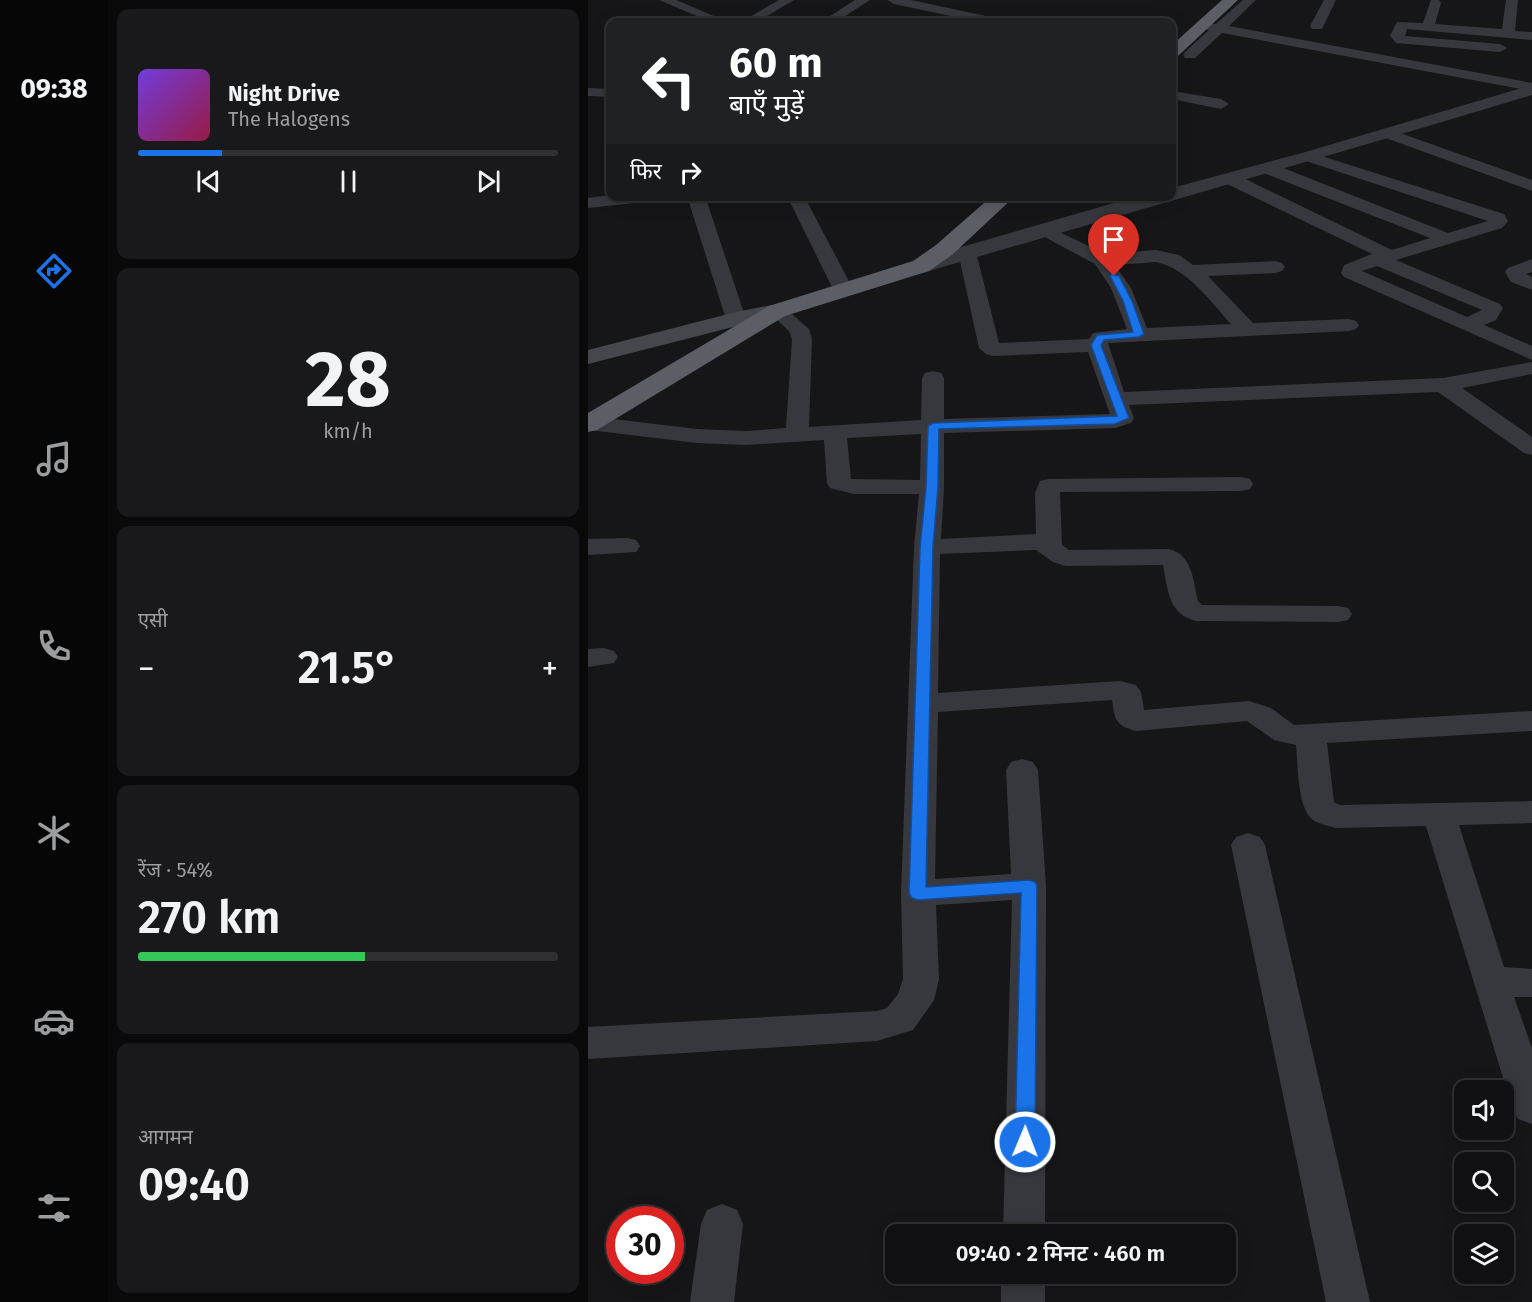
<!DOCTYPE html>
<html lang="hi">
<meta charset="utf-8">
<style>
:root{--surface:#101012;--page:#19191b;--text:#f1f3f6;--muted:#9c9d9f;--line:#303032;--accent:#1a73e8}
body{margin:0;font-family:"Fira Sans","Noto Sans Devanagari",sans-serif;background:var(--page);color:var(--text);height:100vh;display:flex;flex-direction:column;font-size:22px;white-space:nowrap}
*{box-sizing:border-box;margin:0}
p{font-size:20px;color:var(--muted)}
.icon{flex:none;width:33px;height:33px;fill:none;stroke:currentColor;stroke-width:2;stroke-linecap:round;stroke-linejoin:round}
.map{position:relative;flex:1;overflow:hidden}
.sheet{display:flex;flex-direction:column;gap:9px;padding:9px;background:#09090a;width:480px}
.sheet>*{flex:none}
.top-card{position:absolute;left:18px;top:18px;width:570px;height:183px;border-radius:12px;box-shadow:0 3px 15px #0003,0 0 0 2px var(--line);background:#202124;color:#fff;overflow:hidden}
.tools{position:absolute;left:866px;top:1080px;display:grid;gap:12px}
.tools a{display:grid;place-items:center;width:60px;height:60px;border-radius:12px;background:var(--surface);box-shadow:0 3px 15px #0003,0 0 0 2px var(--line);font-size:30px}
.speed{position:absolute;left:18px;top:1206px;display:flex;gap:12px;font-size:30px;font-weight:700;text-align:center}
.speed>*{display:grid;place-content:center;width:78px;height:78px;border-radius:50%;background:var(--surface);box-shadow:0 3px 15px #0003,0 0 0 2px var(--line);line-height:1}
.speed .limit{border:9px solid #d22;background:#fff;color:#111}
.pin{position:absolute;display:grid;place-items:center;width:51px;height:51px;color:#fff;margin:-62px -26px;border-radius:50% 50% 50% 0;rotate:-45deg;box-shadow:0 0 6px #0007}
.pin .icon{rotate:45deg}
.me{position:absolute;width:66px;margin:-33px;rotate:1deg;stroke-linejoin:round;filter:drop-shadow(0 0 4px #0008)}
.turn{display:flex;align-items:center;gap:21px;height:126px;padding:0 24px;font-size:27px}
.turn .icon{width:78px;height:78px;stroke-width:2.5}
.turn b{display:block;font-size:42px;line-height:51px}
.then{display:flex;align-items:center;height:57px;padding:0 24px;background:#0003;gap:12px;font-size:22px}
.big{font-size:45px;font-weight:600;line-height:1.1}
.sheet .card{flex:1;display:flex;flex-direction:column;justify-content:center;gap:9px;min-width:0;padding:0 21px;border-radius:12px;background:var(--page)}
.sheet .dial{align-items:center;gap:0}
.dial b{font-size:78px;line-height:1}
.song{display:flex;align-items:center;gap:18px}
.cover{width:72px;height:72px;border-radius:9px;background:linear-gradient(135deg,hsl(260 70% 55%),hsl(340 70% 35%))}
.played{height:6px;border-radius:3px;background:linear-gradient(90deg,var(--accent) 20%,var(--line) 20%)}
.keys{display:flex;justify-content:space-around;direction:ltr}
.heat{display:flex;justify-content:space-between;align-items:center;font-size:33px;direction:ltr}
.charge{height:9px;border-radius:4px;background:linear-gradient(90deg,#34c759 54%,var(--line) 0)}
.trip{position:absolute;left:297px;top:1224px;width:351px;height:60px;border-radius:12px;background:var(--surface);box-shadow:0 3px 15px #0003,0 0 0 2px var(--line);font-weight:600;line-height:60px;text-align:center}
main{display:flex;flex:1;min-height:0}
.tabs{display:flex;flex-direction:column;width:108px;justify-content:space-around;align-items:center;background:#060607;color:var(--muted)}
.tabs .icon{width:42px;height:42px}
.tabs .active{color:var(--accent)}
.tabs b{font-size:27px;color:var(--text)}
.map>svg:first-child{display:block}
</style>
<main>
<nav class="tabs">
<b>09:38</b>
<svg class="icon active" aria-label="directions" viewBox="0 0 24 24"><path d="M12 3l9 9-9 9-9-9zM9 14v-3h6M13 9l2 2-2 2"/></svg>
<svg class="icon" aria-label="music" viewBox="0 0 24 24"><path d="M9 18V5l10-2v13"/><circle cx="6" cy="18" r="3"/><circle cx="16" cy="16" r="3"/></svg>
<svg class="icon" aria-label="phone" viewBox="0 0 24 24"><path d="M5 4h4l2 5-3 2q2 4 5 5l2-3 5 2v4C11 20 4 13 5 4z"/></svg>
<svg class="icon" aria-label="climate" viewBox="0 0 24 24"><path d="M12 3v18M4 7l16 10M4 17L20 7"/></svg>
<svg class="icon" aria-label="car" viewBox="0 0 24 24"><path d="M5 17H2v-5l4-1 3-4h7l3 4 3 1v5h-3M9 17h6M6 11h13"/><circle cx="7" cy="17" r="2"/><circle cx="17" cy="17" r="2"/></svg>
<svg class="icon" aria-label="filters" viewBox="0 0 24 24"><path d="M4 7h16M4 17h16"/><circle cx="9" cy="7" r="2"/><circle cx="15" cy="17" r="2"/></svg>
</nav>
<section class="sheet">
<div class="card">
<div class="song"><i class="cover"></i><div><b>Night Drive</b><p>The Halogens</p></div></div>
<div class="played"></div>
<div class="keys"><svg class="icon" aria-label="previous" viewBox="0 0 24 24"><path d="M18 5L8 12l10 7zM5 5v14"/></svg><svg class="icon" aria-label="pause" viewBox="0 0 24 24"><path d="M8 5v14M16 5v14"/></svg><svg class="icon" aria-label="next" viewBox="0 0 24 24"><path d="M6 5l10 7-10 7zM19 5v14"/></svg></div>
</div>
<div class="card dial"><b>28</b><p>km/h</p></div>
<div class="card"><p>एसी</p>
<div class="heat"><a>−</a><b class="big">21.5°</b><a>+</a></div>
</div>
<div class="card"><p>रेंज · 54%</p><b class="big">270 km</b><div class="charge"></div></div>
<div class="card"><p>आगमन</p><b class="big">09:40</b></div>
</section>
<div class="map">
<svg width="944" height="1302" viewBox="0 0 944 1302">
<rect width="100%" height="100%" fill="#161618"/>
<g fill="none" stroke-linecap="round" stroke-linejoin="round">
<g fill="#37383d" fill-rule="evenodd">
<path d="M 71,0 L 88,0 L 140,22 L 123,22 Z"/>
<path d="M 191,0 L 206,0 L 169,22 L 153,22 Z"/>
<path d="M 267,0 L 282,0 L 248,22 L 233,22 Z"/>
<path d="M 300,0 L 323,0 L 407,18 L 414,22 L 391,22 L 306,4 Z"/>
<path d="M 655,0 L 668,0 L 641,26 L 944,83 L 944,91 L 634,33 L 607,58 L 597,58 L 595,55 L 597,52 L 621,30 L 609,28 L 607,25 L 609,22 L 628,24 Z"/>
<path d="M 736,0 L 748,0 L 734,29 L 724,29 L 722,26 Z"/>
<path d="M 843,0 L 851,0 L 853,3 L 847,24 L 914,29 L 918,0 L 930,0 L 927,31 L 944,32 L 944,40 L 819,29 L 817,36 L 912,44 L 919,48 L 912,52 L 808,43 L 802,36 L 809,22 L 835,23 Z"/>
<path d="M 0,88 L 22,89 L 22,97 L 0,96 Z"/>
<path d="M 584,91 L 633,99 L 641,104 L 633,109 L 584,99 Z"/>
<path d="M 798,128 L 944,180 L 944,191 L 792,136 L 790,133 Z"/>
<path d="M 721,152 L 916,214 L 920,221 L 914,228 L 808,260 L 912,304 L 915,308 L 908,320 L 896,325 L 944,346 L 944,360 L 756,277 L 753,273 L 756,265 L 784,254 L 635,182 L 633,178 L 635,174 L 647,174 L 804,250 L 842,238 L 673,172 L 671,168 L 673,164 L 685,164 L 860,233 L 900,221 L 715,160 L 713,157 ZM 789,266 L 894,310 L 879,317 L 774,271 Z"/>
<path d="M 22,195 L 22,196 L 73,196 L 65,201 L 0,208 L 0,198 Z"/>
<path d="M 99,196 L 117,196 L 158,319 L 155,323 L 141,323 L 138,319 Z"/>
<path d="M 199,196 L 216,196 L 265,289 L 262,293 L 248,293 L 245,289 Z"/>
<path d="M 457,225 L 517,254 L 568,250 L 591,255 L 605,265 L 687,261 L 694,263 L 697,267 L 694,271 L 687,273 L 620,276 L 665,323 L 761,319 L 768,321 L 771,325 L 768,329 L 761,331 L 520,343 L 536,392 L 855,378 L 944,362 L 944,374 L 874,388 L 944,437 L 944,455 L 936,453 L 850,392 L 541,405 L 546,418 L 543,423 L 527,428 L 356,433 L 356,487 L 353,539 L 448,534 L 447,493 L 452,481 L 461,479 L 653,477 L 662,479 L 665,484 L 662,489 L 653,491 L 472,492 L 474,545 L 481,550 L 581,549 C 605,555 605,581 610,601 L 614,605 L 750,606 L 760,608 L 764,614 L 760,620 L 750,622 L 608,621 C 580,614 580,590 575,565 L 478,566 L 465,562 L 448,550 L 352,554 L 350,693 L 532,681 L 548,685 L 553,692 L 556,710 L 661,701 L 683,708 L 706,725 L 944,711 L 944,731 L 739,743 L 746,802 L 752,805 L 944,801 L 944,823 L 871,825 L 916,967 L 944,969 L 944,997 L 926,997 L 944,1048 L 944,1124 L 930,1119 L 924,1107 L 838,826 L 748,828 C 741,826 731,824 725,820 C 709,808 710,764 708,745 L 686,740 L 659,721 L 548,731 C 527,725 527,720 524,700 L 350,712 L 347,879 L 423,874 L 418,770 L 423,762 L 434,759 L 445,762 L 450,770 L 458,886 L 457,1234 L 415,1234 L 424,900 L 348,905 L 351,979 L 346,1000 L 325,1030 L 289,1041 L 0,1059 L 0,1027 L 289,1011 L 299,1008 L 310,994 L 315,979 L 313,893 L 326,547 L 331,494 L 266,494 L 242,488 L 239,483 L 236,440 L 158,445 L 109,443 L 1,430 L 0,416 L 109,429 L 158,431 L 198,428 L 204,339 L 201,331 L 179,311 L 182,307 L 196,307 L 221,329 L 224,339 L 221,427 L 333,420 L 334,378 L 337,373 L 345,371 L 353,373 L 356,378 L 356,419 L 522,414 L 500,352 L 405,356 L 398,354 L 391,348 L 370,252 L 372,248 L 386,248 L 388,252 L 411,343 L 501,339 L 505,333 L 539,329 L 523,288 L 507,264 L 451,234 L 448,230 L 451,226 ZM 568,262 C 599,268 623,302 643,324 L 559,328 L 543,288 L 527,265 ZM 333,434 L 332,480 L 263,479 L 259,438 Z"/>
<path d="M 944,259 L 944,272 L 938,274 L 944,277 L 944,290 L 923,282 L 917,272 L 920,268 Z"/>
<path d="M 39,538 L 48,540 L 52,546 L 48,552 L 0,555 L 0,539 Z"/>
<path d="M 16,648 L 26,651 L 30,657 L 26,663 L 0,667 L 0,649 Z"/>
<path d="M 660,833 L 672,837 L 677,845 L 782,1302 L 738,1302 L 643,845 L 648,837 Z"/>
<path d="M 134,1204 L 149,1210 L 155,1224 L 146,1302 L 102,1302 L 113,1224 L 119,1210 Z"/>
<rect x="413" y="1274" width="44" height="28"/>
</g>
<path fill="#37383d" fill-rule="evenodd" d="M 944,85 L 944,95 C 743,156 542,212 341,271 L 333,273 L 325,271 L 322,266 L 325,261 L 550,196 L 584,196 L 584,188 L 714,153 Z"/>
<path fill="#45474d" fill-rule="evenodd" d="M 189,304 L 197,306 L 201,311 L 197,316 L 149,326 L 0,364 L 0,350 L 148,312 Z"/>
<g fill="#5b5e65" fill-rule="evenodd">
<path d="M 634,0 L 650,0 L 590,56 L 584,58 L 584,45 Z"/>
<path d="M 404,196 L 427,196 L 364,255 L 341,271 L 197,316 L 9,430 L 0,432 L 0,413 L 181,306 L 325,261 L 348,245 Z"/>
</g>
</g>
<path fill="#1a73e8" stroke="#114b97" stroke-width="1.5" d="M 523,274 L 531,276 L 544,301 L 556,334 L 551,337 L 516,340 L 513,345 L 541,418 L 527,424 L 351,429 L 350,487 L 345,547 L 338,887 L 441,880 L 447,882 L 449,886 L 447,1142 L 444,1148 L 437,1150 L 430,1148 L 427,1142 L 433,893 L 330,900 L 324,898 L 321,893 L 332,547 L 338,487 L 340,426 L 345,423 L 529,416 L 503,345 L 509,335 L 545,332 L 535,301 L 522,276 Z"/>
</svg>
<div class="tools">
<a><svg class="icon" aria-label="sound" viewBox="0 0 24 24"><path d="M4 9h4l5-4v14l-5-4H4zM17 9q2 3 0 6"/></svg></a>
<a><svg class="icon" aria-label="search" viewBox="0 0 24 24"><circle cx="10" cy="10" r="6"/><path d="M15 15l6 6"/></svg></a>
<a><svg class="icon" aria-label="layers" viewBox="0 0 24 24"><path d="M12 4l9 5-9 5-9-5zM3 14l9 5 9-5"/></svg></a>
</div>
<div class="speed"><div class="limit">30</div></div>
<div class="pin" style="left:526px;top:276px;background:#d93025"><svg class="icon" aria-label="arrive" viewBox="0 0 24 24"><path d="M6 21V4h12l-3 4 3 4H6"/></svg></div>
<svg class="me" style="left:437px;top:1142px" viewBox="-20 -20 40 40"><circle r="17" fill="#1a73e8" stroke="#fff" stroke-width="3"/><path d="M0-11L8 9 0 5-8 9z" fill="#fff"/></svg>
<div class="trip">09:40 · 2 मिनट · 460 m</div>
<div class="top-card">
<div class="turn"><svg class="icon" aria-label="left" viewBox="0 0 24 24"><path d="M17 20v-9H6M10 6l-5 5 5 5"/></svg><div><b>60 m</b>बाएँ मुड़ें</div></div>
<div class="then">फिर<svg class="icon" aria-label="right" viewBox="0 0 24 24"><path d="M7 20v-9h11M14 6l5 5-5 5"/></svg></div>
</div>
</div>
</main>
